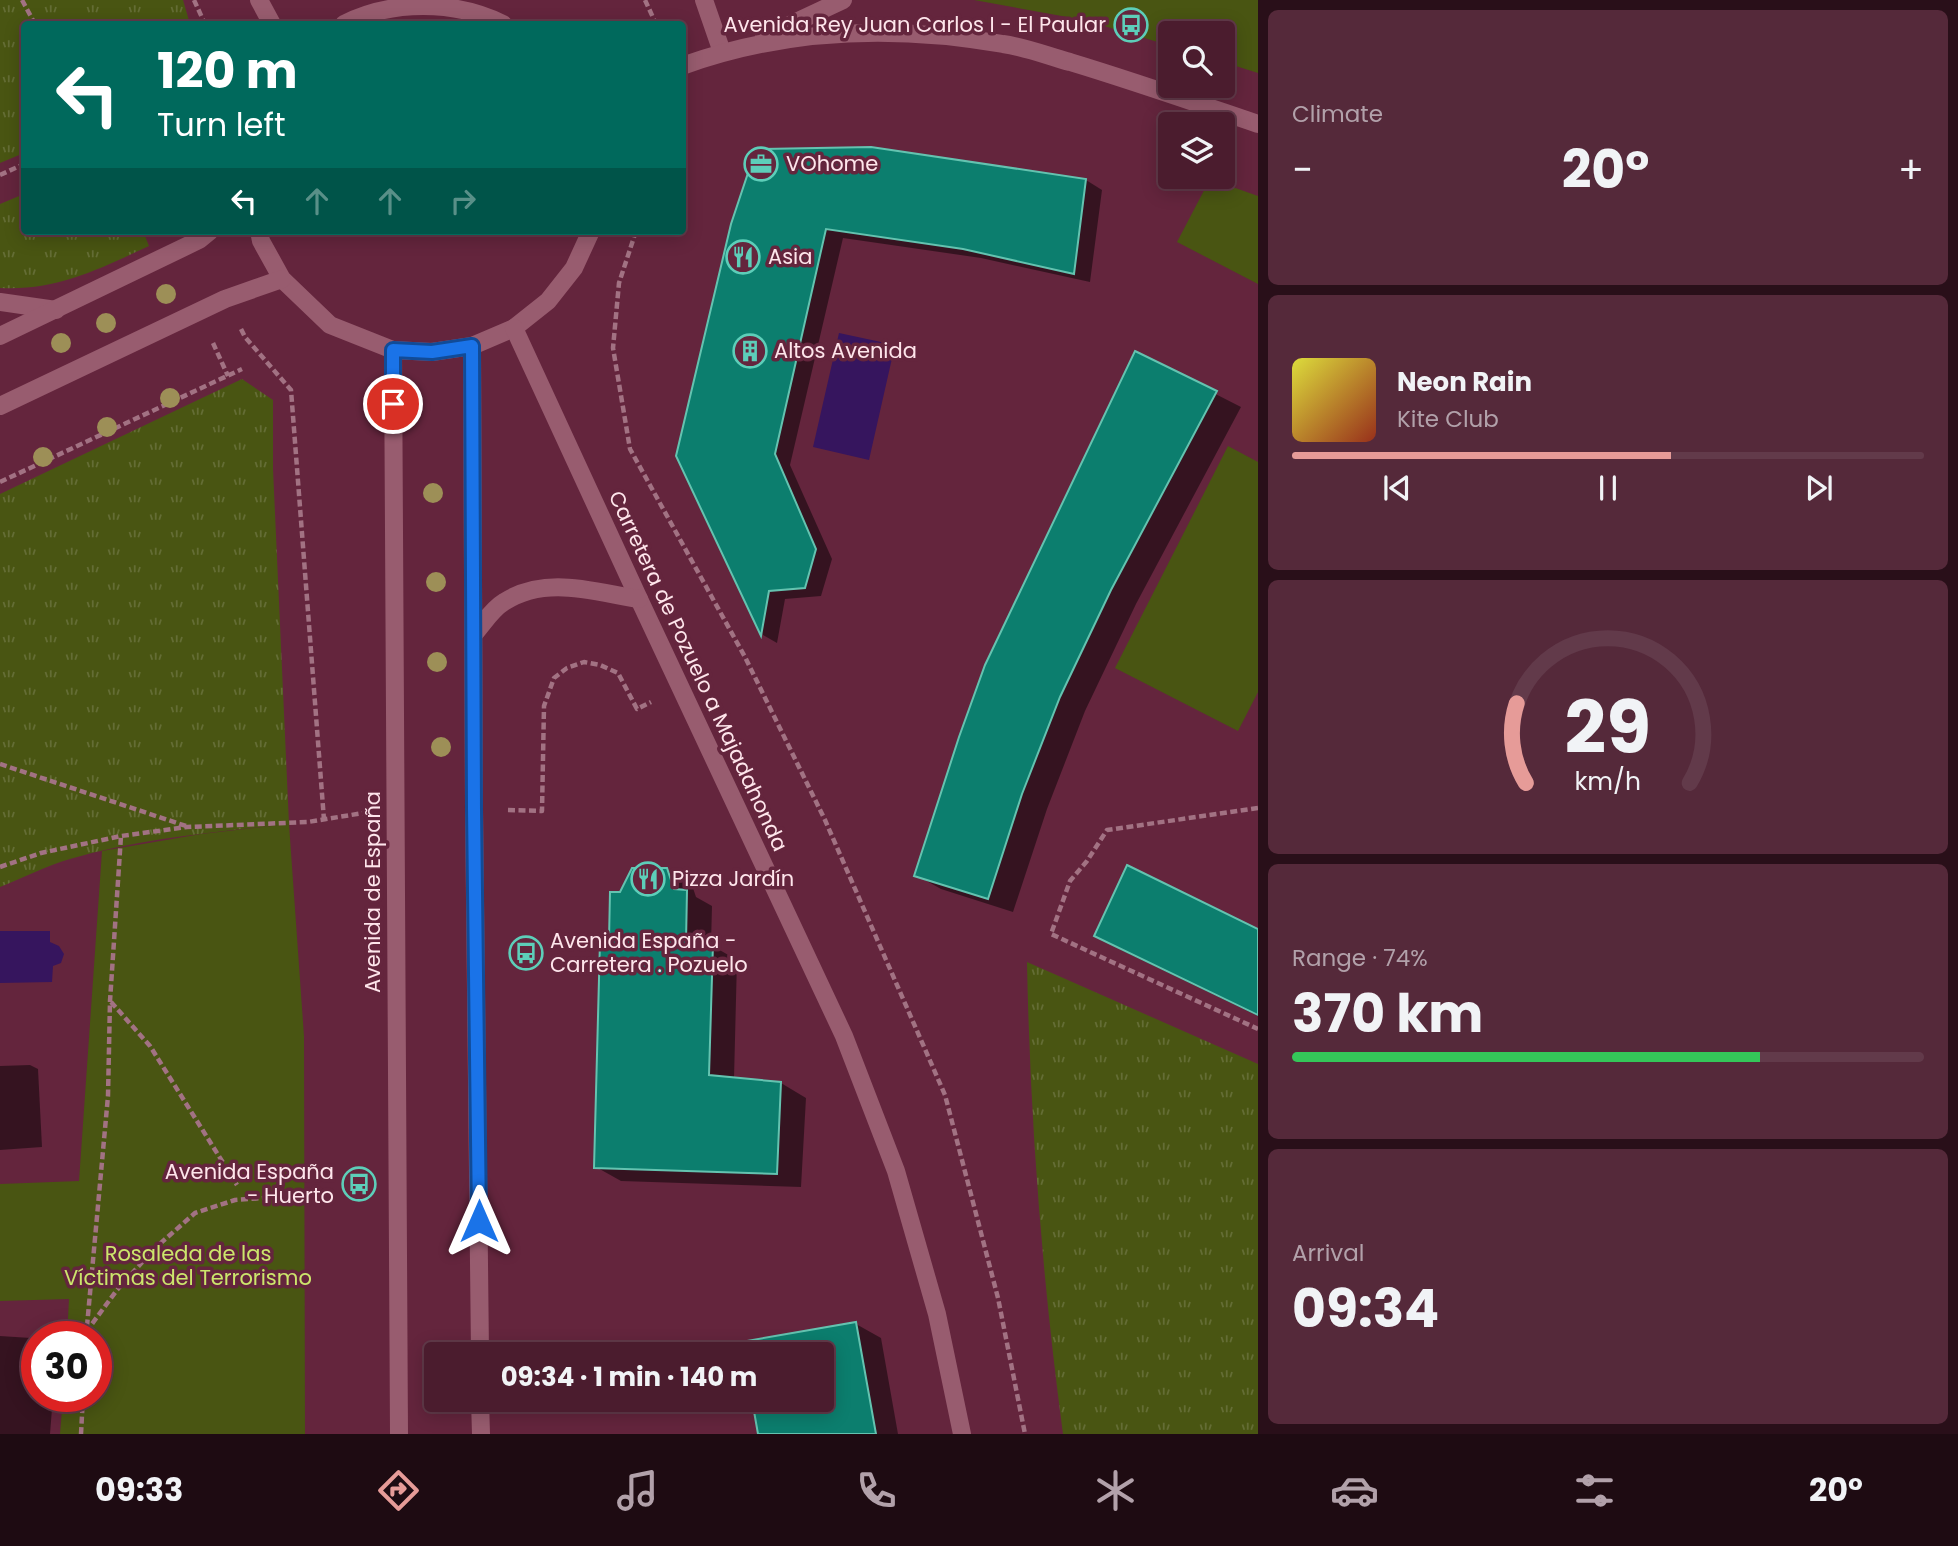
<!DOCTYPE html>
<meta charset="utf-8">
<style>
:root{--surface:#4b1c2e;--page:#55293a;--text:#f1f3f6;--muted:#b2a1aa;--line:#623a4a;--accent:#e69b98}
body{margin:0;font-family:Poppins,sans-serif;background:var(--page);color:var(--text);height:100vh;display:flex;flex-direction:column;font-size:26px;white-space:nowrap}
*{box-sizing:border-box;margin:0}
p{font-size:23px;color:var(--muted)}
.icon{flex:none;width:38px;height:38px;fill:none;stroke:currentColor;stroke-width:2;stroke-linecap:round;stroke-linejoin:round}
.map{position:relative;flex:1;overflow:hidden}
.details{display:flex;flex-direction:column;gap:10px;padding:10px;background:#290f19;width:700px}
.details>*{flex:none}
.banner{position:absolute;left:21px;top:21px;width:665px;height:214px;border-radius:7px;box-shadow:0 4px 18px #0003,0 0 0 2px var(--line);background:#00695c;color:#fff;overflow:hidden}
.controls{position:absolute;left:1158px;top:21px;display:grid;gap:14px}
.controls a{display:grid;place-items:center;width:77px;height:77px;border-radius:7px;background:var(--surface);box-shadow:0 4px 18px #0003,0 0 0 2px var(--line);font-size:35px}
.speed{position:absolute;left:21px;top:1321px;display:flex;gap:14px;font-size:35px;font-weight:700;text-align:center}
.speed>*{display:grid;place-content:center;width:91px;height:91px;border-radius:50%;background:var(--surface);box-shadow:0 4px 18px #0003,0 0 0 2px var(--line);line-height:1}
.speed .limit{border:10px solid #d22;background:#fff;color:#111}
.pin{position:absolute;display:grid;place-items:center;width:60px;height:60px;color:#fff;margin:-30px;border:4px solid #fff;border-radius:50%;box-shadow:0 2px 7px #0007}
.me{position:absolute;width:77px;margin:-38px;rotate:0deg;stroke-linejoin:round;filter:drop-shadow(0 0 5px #0008)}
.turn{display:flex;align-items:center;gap:24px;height:147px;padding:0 21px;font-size:32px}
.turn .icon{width:91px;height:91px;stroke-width:2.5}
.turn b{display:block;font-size:49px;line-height:60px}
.lanes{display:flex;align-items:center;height:66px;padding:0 21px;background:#0003;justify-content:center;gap:35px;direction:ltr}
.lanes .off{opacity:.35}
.big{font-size:52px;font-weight:700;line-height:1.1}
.details .widget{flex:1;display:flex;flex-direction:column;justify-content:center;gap:10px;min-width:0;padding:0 24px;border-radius:10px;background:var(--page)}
.details .dial{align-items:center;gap:0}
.dial svg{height:182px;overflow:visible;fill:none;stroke:var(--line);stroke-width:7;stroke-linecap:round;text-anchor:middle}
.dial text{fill:var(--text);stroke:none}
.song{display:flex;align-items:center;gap:21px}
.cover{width:84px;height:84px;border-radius:10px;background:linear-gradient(135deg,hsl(60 70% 55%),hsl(10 70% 35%))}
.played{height:7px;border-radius:4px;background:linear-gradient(90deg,var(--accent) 60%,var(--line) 60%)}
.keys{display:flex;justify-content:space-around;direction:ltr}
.heat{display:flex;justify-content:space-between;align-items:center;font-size:38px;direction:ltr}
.charge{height:10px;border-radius:5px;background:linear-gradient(90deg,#34c759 74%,var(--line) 0)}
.trip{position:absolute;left:424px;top:1342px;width:410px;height:70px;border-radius:7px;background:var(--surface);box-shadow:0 4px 18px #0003,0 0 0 2px var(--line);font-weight:700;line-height:70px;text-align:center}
.dock{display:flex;height:112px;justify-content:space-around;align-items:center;background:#1e0b12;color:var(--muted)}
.dock .icon{width:49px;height:49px}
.dock .current{color:var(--accent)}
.dock b{font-size:32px;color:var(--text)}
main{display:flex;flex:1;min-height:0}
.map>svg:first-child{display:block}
</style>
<main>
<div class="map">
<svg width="1258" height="1434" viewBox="0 0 1258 1434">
<defs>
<pattern id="grass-tufts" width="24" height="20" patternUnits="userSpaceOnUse" patternTransform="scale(1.75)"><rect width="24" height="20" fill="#495512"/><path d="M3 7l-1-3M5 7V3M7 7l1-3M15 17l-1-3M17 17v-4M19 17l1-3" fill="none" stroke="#646d35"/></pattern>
</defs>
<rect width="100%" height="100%" fill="#64253d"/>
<g fill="url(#grass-tufts)">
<path d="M 0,0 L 183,0 L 190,24 L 24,24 L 24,153 L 0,163 Z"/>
<path d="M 24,194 L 24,231 L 143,231 L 149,246 C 99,269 57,291 0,288 L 0,204 Z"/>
<path d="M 242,379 L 273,400 L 273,469 L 289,824 C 217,832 141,838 70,859 C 46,866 23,878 0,887 L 0,494 Z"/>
<path d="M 1027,962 L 1258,1064 L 1258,1434 L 1063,1434 C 1042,1277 1030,1120 1027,962 Z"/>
</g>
<g fill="#495512">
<path d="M 974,0 L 1258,0 L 1258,73 L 1223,62 L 1223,33 L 1171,33 L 1171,46 L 1084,20 Z"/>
<path d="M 1210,179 L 1258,196 L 1258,284 L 1177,242 Z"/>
<path d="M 1228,446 L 1258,462 L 1258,692 L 1238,731 L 1115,668 Z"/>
<path d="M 289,824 L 304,1036 L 305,1434 L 60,1434 L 63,1397 L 96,1396 L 96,1337 L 67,1337 L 69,1299 L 0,1301 L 0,1184 L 79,1181 L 102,851 L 201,834 Z"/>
</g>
<g fill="#36155e">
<path d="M 839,333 L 895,345 L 869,460 L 813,447 Z"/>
<path d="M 0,931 L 50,931 L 50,942 L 59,946 L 64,954 L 61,963 L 53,966 L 52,982 L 0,983 Z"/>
</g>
<g fill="#0007">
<path d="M 1086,180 L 1102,190 L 1090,282 L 981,258 L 843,238 L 790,465 L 832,559 L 821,596 L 785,599 L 777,643 L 763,635 L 678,456 L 732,228 Z"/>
<path d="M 1135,353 L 1241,407 L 1136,604 L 1085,711 L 1047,809 L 1013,912 L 941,889 L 916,875 Z"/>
<path d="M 666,870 L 692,885 L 696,897 L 712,906 L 711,945 L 737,960 L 734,1079 L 781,1083 L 806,1098 L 801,1187 L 621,1181 L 596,1167 L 611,943 L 621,893 Z"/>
<path d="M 1258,931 L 1258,1016 L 1121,950 L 1096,935 Z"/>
<path d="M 30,1065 L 38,1069 L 42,1147 L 0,1150 L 0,1066 Z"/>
<path d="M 856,1324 L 881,1338 L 898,1434 L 760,1434 L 754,1400 L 821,1400 L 821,1354 L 745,1354 L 743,1344 Z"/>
<path d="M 0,1336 L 31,1338 L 37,1342 L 37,1396 L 53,1396 L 50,1434 L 0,1434 Z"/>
</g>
<g fill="#0c7e6e" stroke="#64c3b0" stroke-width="2">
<path d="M 871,147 L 1086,179 L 1074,274 L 963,249 L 826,229 L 775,454 L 816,549 L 805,588 L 769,591 L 761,636 L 676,456 L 731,224 L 756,149 Z"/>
<path d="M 1135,351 L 1217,391 L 1111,590 L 1060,697 L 1022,794 L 988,899 L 914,876 L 959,737 L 985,665 Z"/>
<path d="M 1127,865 L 1258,929 L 1258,1015 L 1094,936 Z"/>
<path d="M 632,868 L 667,868 L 674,889 L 687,890 L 686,943 L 713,944 L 709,1075 L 781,1082 L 777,1174 L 594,1168 L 600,941 L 609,941 L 610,892 L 620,892 Z"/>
<path d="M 856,1322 L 876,1434 L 758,1434 L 752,1400 L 821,1400 L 821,1354 L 744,1354 L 741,1342 Z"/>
</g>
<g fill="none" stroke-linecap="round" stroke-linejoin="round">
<g stroke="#a27283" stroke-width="4.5" stroke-dasharray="7 3.5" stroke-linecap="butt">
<path d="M 22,0 L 35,24"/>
<path d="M 194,0 L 205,24"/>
<path d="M 645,0 L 656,24"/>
<path d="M 682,107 L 682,111"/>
<path d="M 0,175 L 24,164"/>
<path d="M 636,231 L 619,283 L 613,348 L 630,449 L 745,657 L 825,820 L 945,1095 L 998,1298 L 1025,1434"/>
<path d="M 241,329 L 245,337 L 291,390 L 324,820"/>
<path d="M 213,343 L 228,376"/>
<path d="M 0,482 L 242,369"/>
<path d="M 0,764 L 186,826"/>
<path d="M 1258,808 L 1107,830 L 1087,861 L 1070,881 L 1051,934 L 1258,1029"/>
<path d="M 508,810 L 542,811 L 544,706 L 554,678 L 567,668 L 584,662 L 600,665 L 618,673 L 637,709 L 651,702"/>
<path d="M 0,867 L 41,853 L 121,836 L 187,827 L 308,822 L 363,813"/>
<path d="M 111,1002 L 150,1046 L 237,1185"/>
<path d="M 86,1332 L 117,1290 L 154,1249 L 195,1213 L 235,1200 L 321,1194"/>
<path d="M 86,1337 L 108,1096 L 110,1001 L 121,836"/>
<path d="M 81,1434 L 83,1396"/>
</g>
<g stroke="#985c6f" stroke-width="18">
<path d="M 704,0 L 722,52"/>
<path d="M 0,302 L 56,310"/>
</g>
<g stroke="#985c6f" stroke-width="18">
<path d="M 259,0 L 272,24"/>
<path d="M 344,24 C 391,0 455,0 503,24"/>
<path d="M 764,37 L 843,0"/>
<path d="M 682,66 C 787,28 894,25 1003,44 C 1026,47 1048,56 1070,62 C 1133,81 1196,103 1258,124"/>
<path d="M 259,231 L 261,241 L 282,279 L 330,325 L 393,350 L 432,352 L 472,346 L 514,328 L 548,301 L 574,268 L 591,231"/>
<path d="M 514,328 L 639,599 L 844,1036 L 896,1171 L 937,1314 L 962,1434"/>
<path d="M 0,336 L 199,240 L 210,231"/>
<path d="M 472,346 L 474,809 L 480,1354"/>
<path d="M 393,350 L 399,1434"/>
<path d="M 0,406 L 225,299 L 282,279"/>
<path d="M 474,634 C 483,624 492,609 504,602 C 546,575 594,592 639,599"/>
<path d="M 480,1400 L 481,1434"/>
</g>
</g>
<g fill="#9d8f57">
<circle cx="166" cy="294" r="10"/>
<circle cx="106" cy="323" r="10"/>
<circle cx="61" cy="343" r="10"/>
<circle cx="170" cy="398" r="10"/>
<circle cx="107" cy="427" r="10"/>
<circle cx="43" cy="457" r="10"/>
<circle cx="433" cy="493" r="10"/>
<circle cx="436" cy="582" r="10"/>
<circle cx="437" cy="662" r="10"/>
<circle cx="441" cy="747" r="10"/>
</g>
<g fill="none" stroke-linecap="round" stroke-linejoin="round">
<defs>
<path id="route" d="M 393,404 L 393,350 L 432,352 L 472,346 L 474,809 L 479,1221"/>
</defs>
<use href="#route" stroke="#114b97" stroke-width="18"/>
<use href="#route" stroke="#1a73e8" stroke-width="12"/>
</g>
<defs>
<symbol id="bus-ring" viewBox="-11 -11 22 22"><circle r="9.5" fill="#64253d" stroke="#5dceb9" stroke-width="1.5"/><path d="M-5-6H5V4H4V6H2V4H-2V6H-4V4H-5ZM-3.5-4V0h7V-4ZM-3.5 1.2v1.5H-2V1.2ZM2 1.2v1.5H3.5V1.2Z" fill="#5dceb9"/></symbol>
<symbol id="office-ring" viewBox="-11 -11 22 22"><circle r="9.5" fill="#64253d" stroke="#5dceb9" stroke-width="1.5"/><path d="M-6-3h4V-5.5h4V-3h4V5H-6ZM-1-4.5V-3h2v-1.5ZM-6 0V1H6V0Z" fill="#5dceb9"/></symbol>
<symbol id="restaurant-ring" viewBox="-11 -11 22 22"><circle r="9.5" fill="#64253d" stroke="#5dceb9" stroke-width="1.5"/><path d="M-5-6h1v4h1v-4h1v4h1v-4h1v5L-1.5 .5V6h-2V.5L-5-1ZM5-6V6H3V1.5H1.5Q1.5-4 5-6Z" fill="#5dceb9"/></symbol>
<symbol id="building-ring" viewBox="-11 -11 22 22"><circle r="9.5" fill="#64253d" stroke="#5dceb9" stroke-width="1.5"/><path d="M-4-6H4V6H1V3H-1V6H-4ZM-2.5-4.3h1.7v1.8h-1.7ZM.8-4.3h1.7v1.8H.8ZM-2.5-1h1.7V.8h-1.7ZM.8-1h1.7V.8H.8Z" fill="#5dceb9"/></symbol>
</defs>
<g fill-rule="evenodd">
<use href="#bus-ring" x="1112" y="6" width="38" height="38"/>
<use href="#office-ring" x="742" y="145" width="38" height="38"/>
<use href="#restaurant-ring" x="724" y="238" width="38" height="38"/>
<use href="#building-ring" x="731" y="332" width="38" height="38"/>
<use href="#restaurant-ring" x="629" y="860" width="38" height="38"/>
<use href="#bus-ring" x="507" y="934" width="38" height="38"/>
<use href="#bus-ring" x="340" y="1165" width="38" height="38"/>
</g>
<g text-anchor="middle" stroke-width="7" stroke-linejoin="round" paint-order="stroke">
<g font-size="21" fill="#fee5eb" stroke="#64253d" text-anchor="start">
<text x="1106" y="32" text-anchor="end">Avenida Rey Juan Carlos I - El Paular</text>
<text x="786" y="171">VOhome</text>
<text x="768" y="264">Asia</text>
<text x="774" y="358">Altos Avenida</text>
<text x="672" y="886">Pizza Jardín</text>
<text x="550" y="948">Avenida España -<tspan x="550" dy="24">Carretera . Pozuelo</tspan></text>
<text x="334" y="1179" text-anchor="end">Avenida España<tspan x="334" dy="24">- Huerto</tspan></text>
</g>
<g font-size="21" fill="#fee5eb" stroke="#64253d">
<text transform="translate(698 671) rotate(65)" y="7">Carretera de Pozuelo a Majadahonda</text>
<text transform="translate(373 892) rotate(-90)" y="7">Avenida de España</text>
</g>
<g font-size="21" fill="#cce66c" stroke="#64253d">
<text x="188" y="1261">Rosaleda de las<tspan x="188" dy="24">Víctimas del Terrorismo</tspan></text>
</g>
</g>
</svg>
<div class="controls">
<a><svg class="icon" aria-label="search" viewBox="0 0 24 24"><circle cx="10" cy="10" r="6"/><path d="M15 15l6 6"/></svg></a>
<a><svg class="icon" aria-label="layers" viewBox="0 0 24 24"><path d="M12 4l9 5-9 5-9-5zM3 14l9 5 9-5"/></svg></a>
</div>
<div class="speed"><div class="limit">30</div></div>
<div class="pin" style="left:393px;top:404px;background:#d93025"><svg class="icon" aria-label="arrive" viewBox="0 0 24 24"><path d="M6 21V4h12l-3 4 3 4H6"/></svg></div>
<svg class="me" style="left:479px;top:1221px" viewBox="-20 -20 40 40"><path d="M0-17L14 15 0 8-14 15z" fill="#1a73e8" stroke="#fff" stroke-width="4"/></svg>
<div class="trip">09:34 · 1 min · 140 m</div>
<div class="banner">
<div class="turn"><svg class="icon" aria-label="left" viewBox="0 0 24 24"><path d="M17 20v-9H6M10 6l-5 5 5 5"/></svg><div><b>120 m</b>Turn left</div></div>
<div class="lanes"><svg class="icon" aria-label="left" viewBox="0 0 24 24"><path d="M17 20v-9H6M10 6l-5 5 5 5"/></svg><svg class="icon off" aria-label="ahead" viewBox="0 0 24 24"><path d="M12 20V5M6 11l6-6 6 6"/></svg><svg class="icon off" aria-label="ahead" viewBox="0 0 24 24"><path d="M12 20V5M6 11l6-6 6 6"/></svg><svg class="icon off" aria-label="right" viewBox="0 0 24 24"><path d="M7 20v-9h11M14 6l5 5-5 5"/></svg></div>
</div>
</div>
<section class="details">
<div class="widget"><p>Climate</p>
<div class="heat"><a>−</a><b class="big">20°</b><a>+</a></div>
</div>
<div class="widget">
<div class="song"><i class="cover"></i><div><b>Neon Rain</b><p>Kite Club</p></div></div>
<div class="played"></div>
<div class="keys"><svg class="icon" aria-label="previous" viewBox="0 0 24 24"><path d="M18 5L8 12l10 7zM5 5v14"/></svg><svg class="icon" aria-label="pause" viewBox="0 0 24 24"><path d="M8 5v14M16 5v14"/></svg><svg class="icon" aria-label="next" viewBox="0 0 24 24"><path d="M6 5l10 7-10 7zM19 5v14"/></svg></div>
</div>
<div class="widget dial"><svg viewBox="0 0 100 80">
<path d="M14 69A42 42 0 1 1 86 69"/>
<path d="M14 69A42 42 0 0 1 10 34" stroke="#e69b98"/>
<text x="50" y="56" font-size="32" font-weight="700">29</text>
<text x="50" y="72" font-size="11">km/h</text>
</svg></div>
<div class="widget"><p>Range · 74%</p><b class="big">370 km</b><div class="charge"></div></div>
<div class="widget"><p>Arrival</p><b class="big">09:34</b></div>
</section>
</main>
<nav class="dock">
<b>09:33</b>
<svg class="icon current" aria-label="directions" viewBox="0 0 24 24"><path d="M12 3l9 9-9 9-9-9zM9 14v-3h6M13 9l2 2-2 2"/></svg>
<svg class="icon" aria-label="music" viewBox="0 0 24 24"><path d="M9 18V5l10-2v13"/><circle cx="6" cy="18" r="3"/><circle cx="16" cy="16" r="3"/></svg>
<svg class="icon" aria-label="phone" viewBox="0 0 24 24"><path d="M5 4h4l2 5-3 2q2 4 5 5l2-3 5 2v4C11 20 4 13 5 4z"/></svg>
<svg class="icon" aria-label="climate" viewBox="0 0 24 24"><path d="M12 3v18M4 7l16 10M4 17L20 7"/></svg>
<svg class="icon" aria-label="car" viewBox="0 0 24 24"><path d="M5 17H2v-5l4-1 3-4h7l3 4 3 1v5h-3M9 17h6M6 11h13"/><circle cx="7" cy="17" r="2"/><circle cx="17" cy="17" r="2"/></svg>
<svg class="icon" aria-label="filters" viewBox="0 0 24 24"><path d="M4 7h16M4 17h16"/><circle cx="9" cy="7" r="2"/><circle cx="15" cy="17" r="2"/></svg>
<b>20°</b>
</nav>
